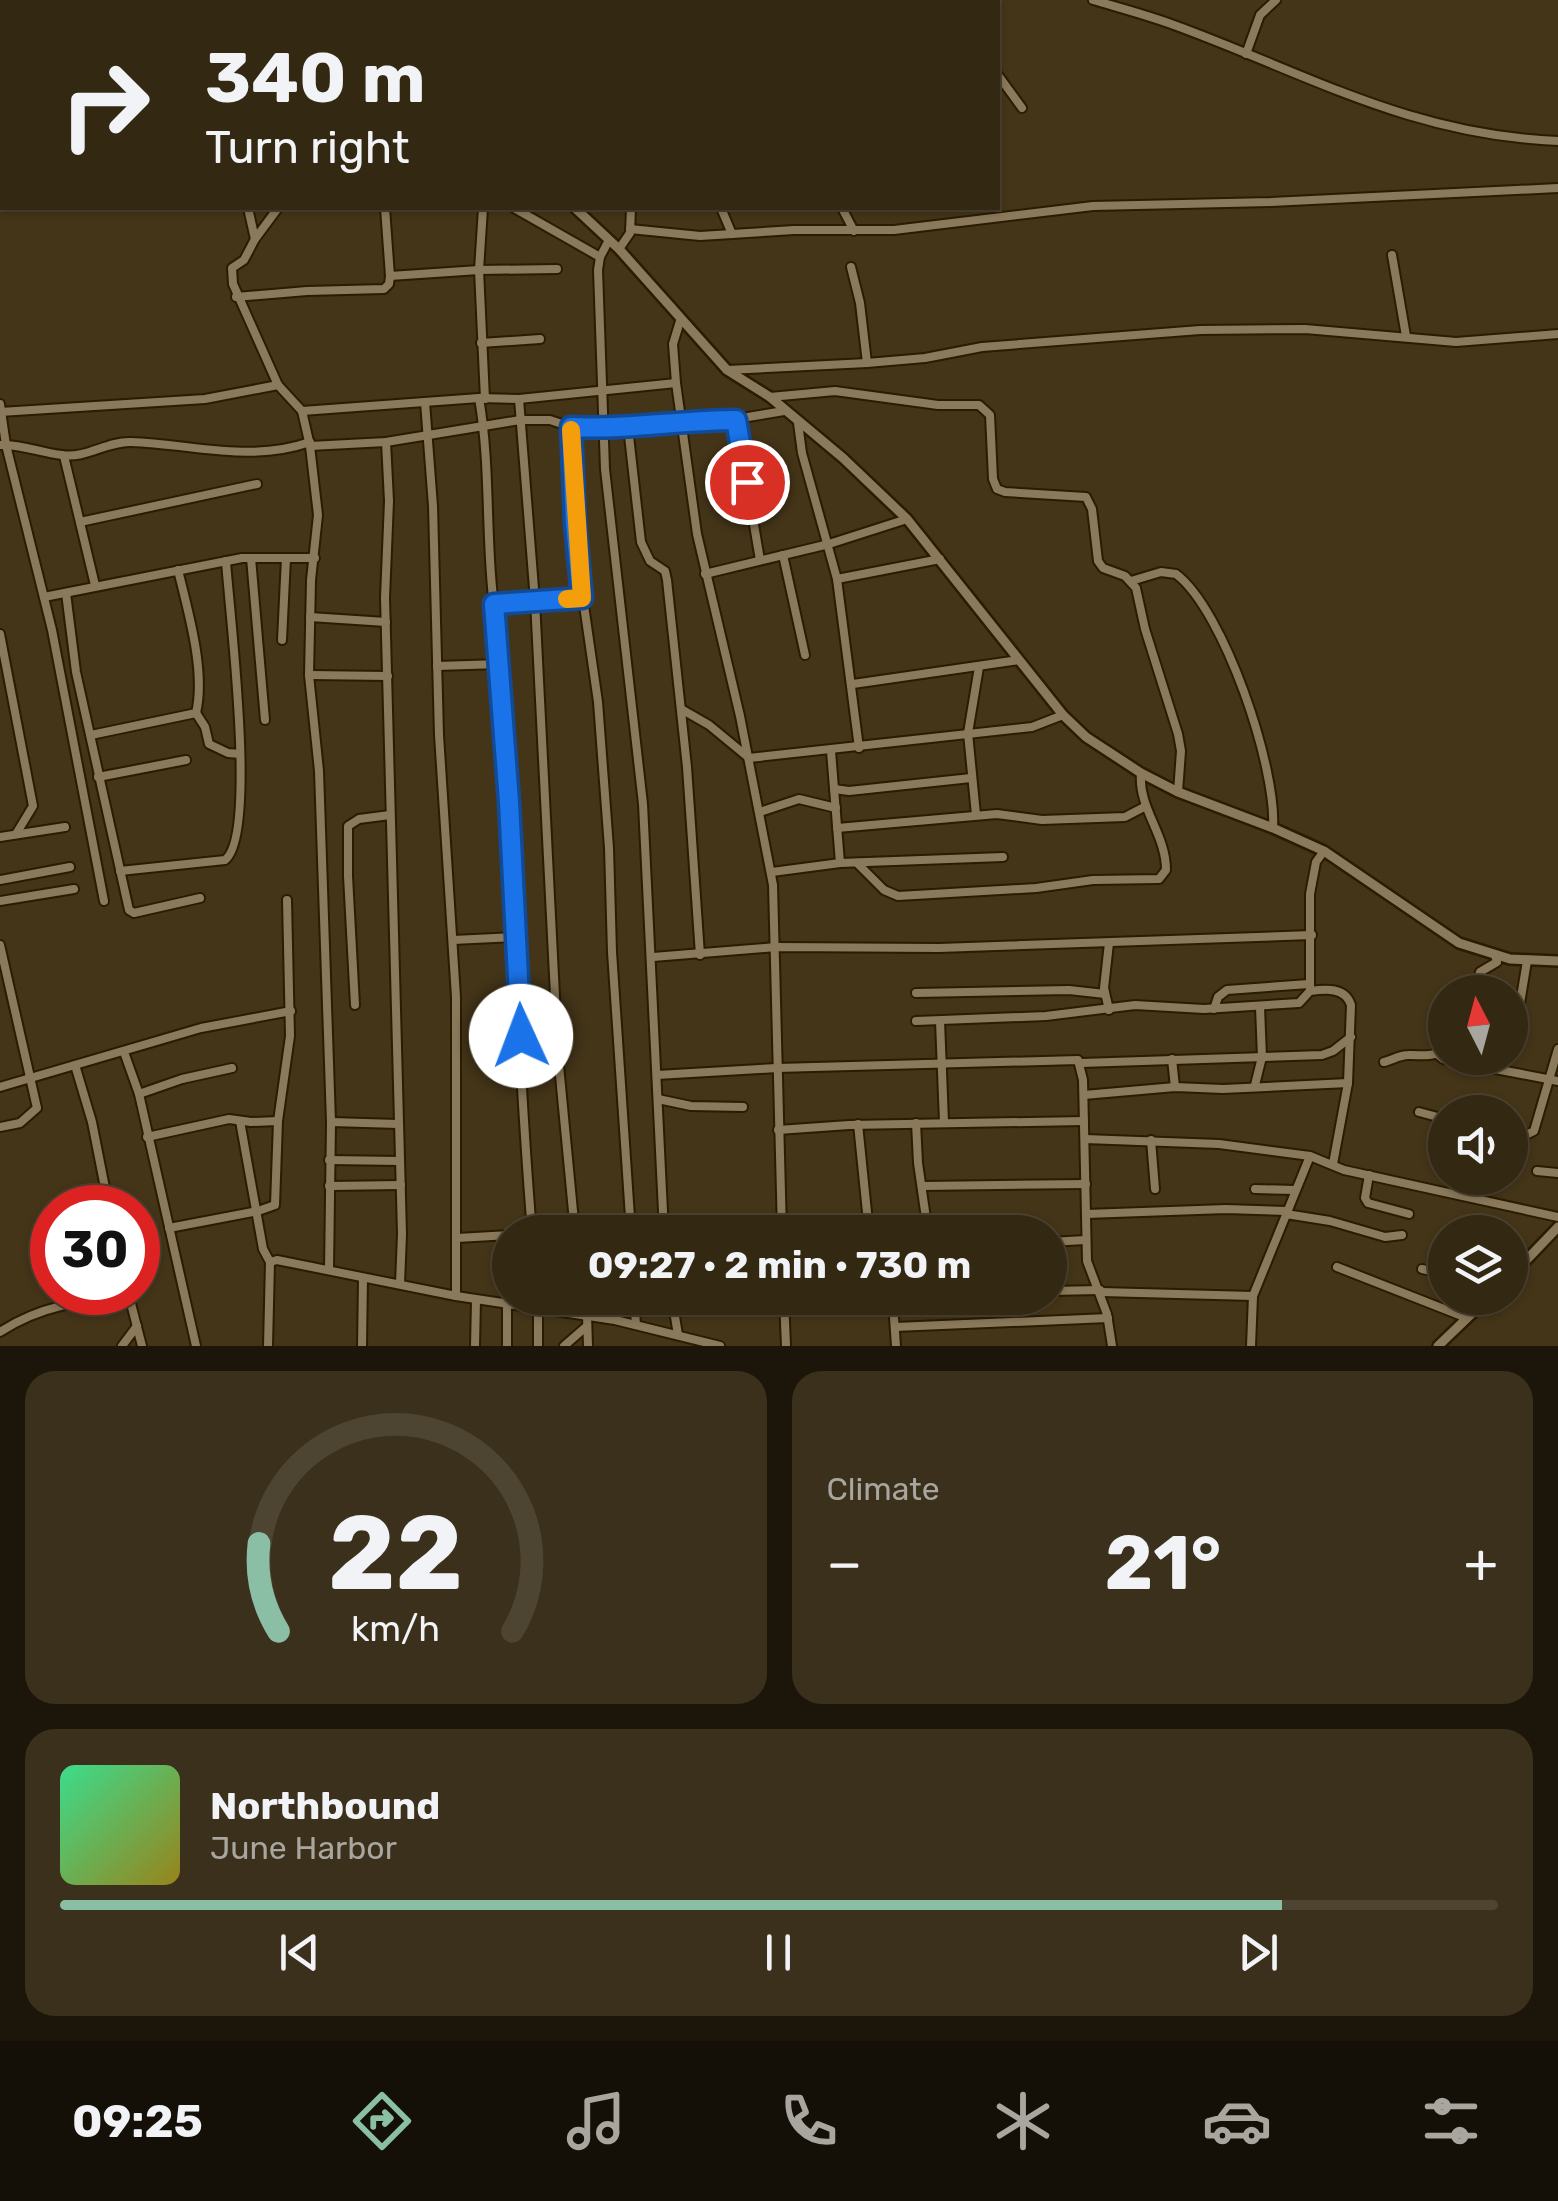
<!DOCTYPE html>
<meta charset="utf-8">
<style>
:root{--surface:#332812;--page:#3b301b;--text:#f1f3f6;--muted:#a9a69f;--line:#4e4432;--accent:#8abfa5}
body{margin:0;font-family:Rubik,sans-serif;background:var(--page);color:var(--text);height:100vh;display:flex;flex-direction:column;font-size:38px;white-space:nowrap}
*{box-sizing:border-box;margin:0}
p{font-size:32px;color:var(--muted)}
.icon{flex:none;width:55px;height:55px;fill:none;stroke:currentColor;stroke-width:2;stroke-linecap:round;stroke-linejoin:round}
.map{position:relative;height:1346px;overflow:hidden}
.details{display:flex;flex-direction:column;gap:25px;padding:25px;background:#1c160a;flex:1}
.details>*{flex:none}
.top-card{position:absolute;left:0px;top:0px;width:1000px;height:210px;box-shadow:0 2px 8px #0004,0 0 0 2px var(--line);background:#332812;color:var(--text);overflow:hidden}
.needle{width:65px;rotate:354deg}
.controls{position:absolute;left:1428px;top:975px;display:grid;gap:20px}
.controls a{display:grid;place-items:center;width:100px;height:100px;border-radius:50%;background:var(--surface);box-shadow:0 2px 8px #0004,0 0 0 2px var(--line);font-size:50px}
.speed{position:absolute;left:30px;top:1185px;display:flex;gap:20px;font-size:50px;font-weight:700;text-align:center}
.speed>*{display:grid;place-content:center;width:130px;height:130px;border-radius:50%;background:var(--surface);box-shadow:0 2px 8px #0004,0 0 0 2px var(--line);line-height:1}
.speed .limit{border:15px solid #d22;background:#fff;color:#111}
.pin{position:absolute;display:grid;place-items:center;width:85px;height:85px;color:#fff;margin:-42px;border:5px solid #fff;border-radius:50%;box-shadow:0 2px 10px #0007}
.me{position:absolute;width:110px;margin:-55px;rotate:358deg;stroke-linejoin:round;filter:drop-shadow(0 0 8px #0008)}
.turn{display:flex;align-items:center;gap:35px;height:210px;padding:0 40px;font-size:45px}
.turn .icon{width:130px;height:130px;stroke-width:2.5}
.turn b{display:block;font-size:70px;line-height:85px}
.big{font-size:75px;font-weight:700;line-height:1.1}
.details .card{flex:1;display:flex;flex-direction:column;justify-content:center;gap:15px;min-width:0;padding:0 35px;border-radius:30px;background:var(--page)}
.details .dial{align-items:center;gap:0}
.dial svg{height:260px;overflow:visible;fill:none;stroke:var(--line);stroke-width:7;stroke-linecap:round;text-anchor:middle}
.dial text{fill:var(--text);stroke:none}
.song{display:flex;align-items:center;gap:30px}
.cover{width:120px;height:120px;border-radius:15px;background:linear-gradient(135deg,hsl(150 70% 55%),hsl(50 70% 35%))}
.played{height:10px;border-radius:5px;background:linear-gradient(90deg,var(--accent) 85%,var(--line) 85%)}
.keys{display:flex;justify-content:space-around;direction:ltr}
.heat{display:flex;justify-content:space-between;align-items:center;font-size:55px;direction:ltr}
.details .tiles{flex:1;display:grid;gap:25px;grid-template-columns:1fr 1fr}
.card:last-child{grid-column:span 2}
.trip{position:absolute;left:492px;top:1215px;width:575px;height:100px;border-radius:50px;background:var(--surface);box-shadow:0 2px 8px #0004,0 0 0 2px var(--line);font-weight:700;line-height:100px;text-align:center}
.tab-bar{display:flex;height:160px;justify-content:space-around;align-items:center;background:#141007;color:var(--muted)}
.tab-bar .icon{width:70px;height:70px}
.tab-bar .current{color:var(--accent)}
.tab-bar b{font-size:45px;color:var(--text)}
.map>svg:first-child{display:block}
</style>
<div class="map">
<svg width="1558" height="1346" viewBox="0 0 1558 1346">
<rect width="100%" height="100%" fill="#443518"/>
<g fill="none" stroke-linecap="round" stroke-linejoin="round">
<defs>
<g id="minor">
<path d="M 190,0 L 191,2"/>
<path d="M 347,0 L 347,2"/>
<path d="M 430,0 L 430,2"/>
<path d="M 509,0 L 509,2"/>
<path d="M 545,0 L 545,2"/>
<path d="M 576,0 L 599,2"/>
<path d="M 731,0 L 732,2"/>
<path d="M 801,0 L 802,2"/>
<path d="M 915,0 L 917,2"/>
<path d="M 943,0 L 945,2"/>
<path d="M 1093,0 C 1120,8 1147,15 1174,25 C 1308,74 1410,135 1558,141"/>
<path d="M 882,2 L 894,0"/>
<path d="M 1246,54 L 1260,15 L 1276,0"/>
<path d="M 998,75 L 1022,108"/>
<path d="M 248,208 L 255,239 L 244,260 L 232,268 L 233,284 L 278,385 L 302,411 L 479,398 L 519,399 L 676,383"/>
<path d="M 483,208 L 479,270 L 485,399"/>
<path d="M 514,208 L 600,257"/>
<path d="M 721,208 L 732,234"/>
<path d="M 842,208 L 854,231"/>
<path d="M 630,229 L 700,236 L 794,230 L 894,230 L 1093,206 L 1271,202 L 1558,188"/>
<path d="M 255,239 L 278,208"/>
<path d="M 609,240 L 600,257 L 598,270 L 605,469 L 643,804 L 664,1232"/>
<path d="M 619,249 L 630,233 L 631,208"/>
<path d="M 1392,255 L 1406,336"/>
<path d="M 851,267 L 860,303 L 867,363"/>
<path d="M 390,276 L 479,270 L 557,269"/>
<path d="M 236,297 L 307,291 L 384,289 L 389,284 L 390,276 L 385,208"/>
<path d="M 680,321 L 673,344 L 676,383 L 697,534 L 740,716 L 773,885 L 782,1232"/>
<path d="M 481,343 L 540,339"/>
<path d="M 727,370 L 867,363 L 925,358 L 982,347 L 1200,330 L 1305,329 L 1456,342 L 1558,334"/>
<path d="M 770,397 L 835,391 L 938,405 L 979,405 L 990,415 L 993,479 L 997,489 L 1005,492 L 1086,497 L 1092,509 L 1098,561 L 1103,568 L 1125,576 L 1136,588 L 1145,629 L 1178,734 L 1181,751 L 1178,792"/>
<path d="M 479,398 C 490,461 486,524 492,587 C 511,802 514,1018 532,1232"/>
<path d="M 519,399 L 535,601 L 558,1055 L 575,1232"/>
<path d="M 425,402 L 433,506 L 439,735 L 456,997 L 456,1296"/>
<path d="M 0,404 L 6,445 L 52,630 L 104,901"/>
<path d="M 302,411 L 310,446 L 318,515 L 311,580 L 309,675 L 319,771 L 331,1122 L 329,1270"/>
<path d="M 0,412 L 205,399 L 278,385"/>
<path d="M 736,419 L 760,560"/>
<path d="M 798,423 L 802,453 L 837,579 L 859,748"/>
<path d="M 571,427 L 577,557 L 598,702 L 609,848 L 612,952 L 631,1232"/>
<path d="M 628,427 L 641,542 L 650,561 L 665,571 L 667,580 L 687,767 L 700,955"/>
<path d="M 386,442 L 389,501 L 385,598 L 402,1234 L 400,1284"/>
<path d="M 0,445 C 22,444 41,453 62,455 C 86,459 107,441 131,442 C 192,444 250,463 310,442"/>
<path d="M 310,446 L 386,442 L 520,420 L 550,420 L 571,427 L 604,428 L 683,420 L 736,419 L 784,411"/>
<path d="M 64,456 L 95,585"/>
<path d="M 80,522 L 257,484"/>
<path d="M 783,555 L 805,655"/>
<path d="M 251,558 L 265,720"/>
<path d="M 705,574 L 829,544 L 907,519"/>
<path d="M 837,579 L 940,559"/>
<path d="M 1131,581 L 1161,572 L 1176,574 C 1224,610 1277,768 1273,828"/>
<path d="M 66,593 L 76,672 L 129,910 L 134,913 L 200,898"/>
<path d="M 44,597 L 242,558 L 315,558"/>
<path d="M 494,604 L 582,598"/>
<path d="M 310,617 L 386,622"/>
<path d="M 0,634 L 33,806 L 16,834"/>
<path d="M 282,640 L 286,558"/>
<path d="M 437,666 L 500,664"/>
<path d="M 309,675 L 388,676"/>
<path d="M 853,684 L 1019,660"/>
<path d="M 681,709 L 709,725 L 749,758 L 1032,727 L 1063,715"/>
<path d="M 196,713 L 205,727 L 209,744 L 228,753 L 240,754"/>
<path d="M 91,735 L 196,713 C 206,672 188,611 178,570"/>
<path d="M 831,751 L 840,863"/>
<path d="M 98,777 L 186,760"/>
<path d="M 834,789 L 849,791 L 971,778"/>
<path d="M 760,812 L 799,799 L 836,808"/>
<path d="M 976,815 L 968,733 L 979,667"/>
<path d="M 837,828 L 997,814 L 1042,820 L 1125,817 L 1146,806"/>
<path d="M 0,837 L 65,827"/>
<path d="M 857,863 L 884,890 L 898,896 L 1036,888 L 1093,880 L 1159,879 L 1166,870 C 1166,834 1138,808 1141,773"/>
<path d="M 120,871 L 225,860 C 258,835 229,609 226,561"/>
<path d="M 772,872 L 840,863 L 1003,857"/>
<path d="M 0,880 L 70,867"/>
<path d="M 0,901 L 74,889"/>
<path d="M 453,940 L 516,937"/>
<path d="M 1109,943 L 1104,988 L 1109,1010"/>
<path d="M 0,945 L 37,1108 L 20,1123 L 0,1127"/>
<path d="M 653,957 L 776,947 L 939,948 L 1312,935"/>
<path d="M 1310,991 C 1326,989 1345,987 1351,1005 L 1348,1083 L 1333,1164"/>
<path d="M 1475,992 L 1480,972 L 1497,962 L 1495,955"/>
<path d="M 916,993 L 1069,990 L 1105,994"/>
<path d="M 355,1005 L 348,876 L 348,826 L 359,819 L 390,815"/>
<path d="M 1214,1009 L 1218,997 L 1227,990 L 1309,984"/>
<path d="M 916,1021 L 1046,1016 L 1135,1005 L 1204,1009 L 1299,1003 L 1310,991 L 1310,894 L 1316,862 L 1324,851"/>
<path d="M 940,1021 L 944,1122"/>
<path d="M 1514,1040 L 1527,961"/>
<path d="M 124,1052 L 139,1094 L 196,1346"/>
<path d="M 1437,1054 L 1443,1059 L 1558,1081"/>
<path d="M 1172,1059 L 1175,1087"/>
<path d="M 1384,1062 C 1392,1060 1400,1055 1408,1055 C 1423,1054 1435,1060 1445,1045"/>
<path d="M 1081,1063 L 1322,1055 L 1333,1051 L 1351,1037"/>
<path d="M 75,1065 L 92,1122 L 109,1208"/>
<path d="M 657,1075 L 777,1068 L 1078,1060 L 1083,1080 L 1087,1261 L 1107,1314 L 1112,1346"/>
<path d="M 1255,1085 L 1262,1057 L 1260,1007"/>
<path d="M 0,1087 L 201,1028 L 291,1011"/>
<path d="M 139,1094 L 182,1079 L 232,1068"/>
<path d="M 1084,1095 L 1175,1087 L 1223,1089 L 1348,1083"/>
<path d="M 658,1099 L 691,1106 L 743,1107"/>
<path d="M 1419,1112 L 1445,1119"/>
<path d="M 240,1121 L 263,1249 L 270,1262 L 268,1346"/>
<path d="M 331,1122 L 398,1124"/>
<path d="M 916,1123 L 918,1163 L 928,1232"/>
<path d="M 858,1124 L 869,1232"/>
<path d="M 778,1130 L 849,1125 L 1084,1121"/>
<path d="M 1510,1131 L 1528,1134 L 1534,1131 L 1558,1049"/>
<path d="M 147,1137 L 229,1119 L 251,1122 L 278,1121"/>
<path d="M 1085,1139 L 1219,1144 L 1310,1156 L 1344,1170 L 1558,1217"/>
<path d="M 1151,1140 L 1155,1189"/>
<path d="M 329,1160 L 400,1161"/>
<path d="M 1537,1171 L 1558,1173"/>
<path d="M 1369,1175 L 1365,1198 L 1368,1203 L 1409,1214"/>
<path d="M 329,1186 L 401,1185"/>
<path d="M 922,1186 L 1086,1184"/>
<path d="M 1255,1189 L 1295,1190"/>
<path d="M 1086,1214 L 1226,1209 L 1287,1211"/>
<path d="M 1286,1214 L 1330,1221 L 1385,1237 L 1402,1235"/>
<path d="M 169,1228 L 258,1211 L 275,1205 L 278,1121 L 290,1036 L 287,900"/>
<path d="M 457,1238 L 510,1235"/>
<path d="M 1050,1242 L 1085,1240"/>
<path d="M 270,1262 L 277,1260 L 456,1296 L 615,1320 L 720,1346"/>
<path d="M 1337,1267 L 1467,1318"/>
<path d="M 1422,1269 L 1445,1274"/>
<path d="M 1050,1291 L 1100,1290"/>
<path d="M 128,1292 L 142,1346"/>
<path d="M 1101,1292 L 1253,1296"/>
<path d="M 581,1298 L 583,1314"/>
<path d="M 634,1298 L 636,1325"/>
<path d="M 672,1298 L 678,1335"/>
<path d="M 784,1298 L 786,1346"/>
<path d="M 853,1298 L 893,1303 L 934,1298"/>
<path d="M 893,1303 L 896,1346"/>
<path d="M 587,1315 L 588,1346"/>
<path d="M 895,1327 L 1108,1318"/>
<path d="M 0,1332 C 41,1305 81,1301 129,1296"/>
<path d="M 122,1346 L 137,1326"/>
<path d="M 362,1346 L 363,1278"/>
<path d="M 475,1346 L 476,1300"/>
<path d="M 507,1346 L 507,1305"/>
<path d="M 538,1346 L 538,1298"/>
<path d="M 564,1346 L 587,1326"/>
<path d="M 1251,1346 L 1253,1296 L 1310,1156"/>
</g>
<g id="tertiary">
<path d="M 231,0 L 239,2"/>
<path d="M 575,208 L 619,249 L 727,370 L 770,397 L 843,458 L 907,519 L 1063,715 L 1086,737 L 1141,773 L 1178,792 L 1273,828 L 1324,851 L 1459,943 L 1510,959 L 1558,961"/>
<path d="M 1510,1277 L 1558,1227"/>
<path d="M 1438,1346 L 1488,1298"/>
</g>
</defs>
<use href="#minor" stroke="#2a1c01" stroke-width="12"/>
<use href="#tertiary" stroke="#2a1c01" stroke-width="14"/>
<use href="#minor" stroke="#8a795b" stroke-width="8"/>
<use href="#tertiary" stroke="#8a795b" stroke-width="9"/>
</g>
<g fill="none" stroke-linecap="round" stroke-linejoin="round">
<defs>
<path id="route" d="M 521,1036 L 509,802 L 494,604 L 582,598 L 575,524 L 571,427 C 627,430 681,420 736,420 L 747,482"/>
</defs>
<use href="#route" stroke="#114b97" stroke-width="25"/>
<use href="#route" stroke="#1a73e8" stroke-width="18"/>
<path stroke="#f59e0b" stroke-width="18" d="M 567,599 L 582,598 L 571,430"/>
</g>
</svg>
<div class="controls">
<a><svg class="needle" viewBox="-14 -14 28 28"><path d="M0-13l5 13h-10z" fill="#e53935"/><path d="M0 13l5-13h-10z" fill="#a9a69f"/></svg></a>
<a><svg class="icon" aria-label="sound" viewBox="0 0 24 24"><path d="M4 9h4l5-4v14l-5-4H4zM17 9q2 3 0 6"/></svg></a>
<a><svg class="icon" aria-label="layers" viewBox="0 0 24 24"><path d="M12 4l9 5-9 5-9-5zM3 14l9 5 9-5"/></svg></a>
</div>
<div class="speed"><div class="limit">30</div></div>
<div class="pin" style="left:747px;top:482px;background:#d93025"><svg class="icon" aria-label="arrive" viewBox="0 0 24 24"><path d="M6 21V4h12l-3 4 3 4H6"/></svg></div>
<svg class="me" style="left:521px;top:1036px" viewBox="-20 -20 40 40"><circle r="19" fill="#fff"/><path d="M0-13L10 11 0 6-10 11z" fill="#1a73e8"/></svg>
<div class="trip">09:27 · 2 min · 730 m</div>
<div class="top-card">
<div class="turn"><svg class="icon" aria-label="right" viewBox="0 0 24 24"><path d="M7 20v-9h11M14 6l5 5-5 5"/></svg><div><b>340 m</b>Turn right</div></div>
</div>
</div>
<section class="details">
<div class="tiles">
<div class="card dial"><svg viewBox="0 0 100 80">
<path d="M14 69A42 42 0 1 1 86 69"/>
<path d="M14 69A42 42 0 0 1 8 42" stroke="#8abfa5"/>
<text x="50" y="56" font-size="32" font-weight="700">22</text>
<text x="50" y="72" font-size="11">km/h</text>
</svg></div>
<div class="card"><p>Climate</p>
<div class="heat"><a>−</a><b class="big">21°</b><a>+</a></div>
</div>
<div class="card">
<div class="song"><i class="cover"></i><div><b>Northbound</b><p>June Harbor</p></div></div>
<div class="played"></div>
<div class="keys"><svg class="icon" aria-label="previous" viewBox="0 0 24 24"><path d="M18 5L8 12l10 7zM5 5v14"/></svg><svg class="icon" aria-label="pause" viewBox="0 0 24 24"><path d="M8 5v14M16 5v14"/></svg><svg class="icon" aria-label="next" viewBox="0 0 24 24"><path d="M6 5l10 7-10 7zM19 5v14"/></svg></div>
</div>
</div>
</section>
<nav class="tab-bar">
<b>09:25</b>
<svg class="icon current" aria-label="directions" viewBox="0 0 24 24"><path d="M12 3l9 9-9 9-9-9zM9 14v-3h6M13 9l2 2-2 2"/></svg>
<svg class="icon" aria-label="music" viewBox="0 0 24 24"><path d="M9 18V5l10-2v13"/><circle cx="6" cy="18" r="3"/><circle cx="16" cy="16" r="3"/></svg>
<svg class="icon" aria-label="phone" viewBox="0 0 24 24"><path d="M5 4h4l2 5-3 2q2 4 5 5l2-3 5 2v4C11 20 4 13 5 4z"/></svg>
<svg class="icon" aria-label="climate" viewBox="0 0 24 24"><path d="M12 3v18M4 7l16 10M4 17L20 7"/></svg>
<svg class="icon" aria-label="car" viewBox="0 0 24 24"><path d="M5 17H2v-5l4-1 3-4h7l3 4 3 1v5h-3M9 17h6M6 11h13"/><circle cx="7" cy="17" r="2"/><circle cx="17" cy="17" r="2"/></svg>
<svg class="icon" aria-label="filters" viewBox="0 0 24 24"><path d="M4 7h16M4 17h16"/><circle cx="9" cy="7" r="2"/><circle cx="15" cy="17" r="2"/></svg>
</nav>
